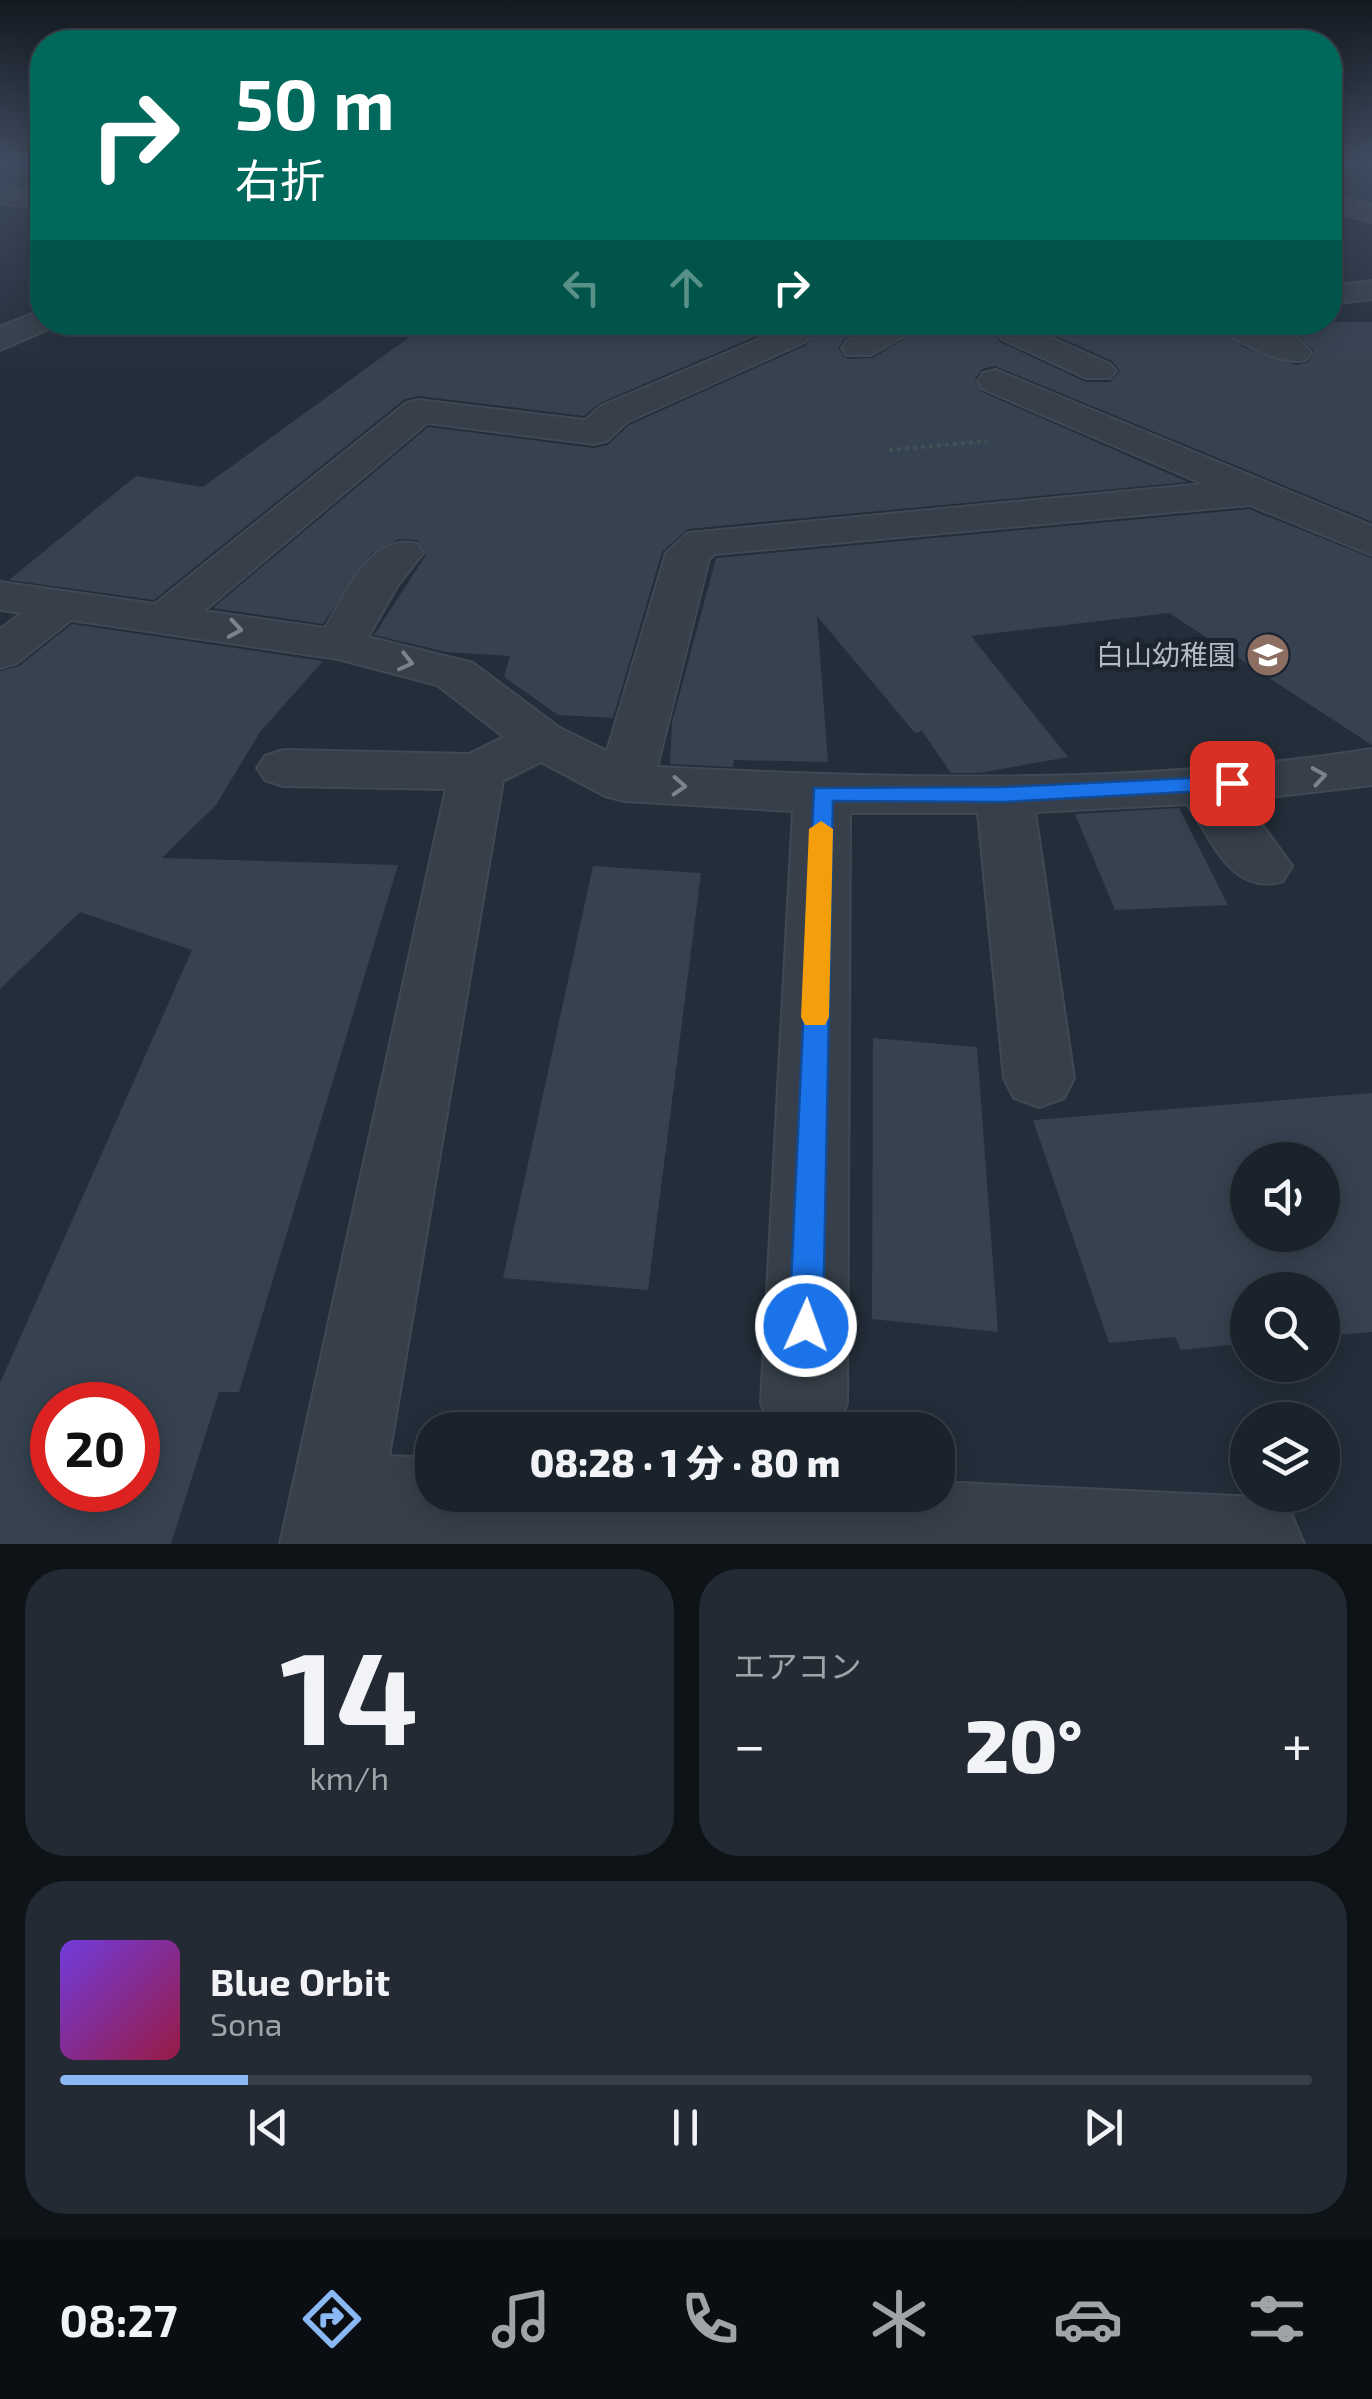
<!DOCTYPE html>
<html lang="ja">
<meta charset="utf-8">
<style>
:root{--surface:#1a222c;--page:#232a34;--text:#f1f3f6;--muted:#9fa4a9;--line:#383f48;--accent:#8ab8f3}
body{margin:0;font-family:"Exo 2","Noto Sans JP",sans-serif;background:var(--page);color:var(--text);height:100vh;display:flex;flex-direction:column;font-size:38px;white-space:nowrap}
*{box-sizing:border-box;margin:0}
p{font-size:32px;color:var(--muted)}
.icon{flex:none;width:55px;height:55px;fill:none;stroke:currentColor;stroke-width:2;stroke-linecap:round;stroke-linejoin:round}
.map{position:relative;height:1544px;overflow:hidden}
.sheet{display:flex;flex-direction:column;gap:25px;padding:25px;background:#0e1318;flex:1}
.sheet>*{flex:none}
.guide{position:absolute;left:30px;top:30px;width:1312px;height:305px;border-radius:40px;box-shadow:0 5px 25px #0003,0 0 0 2px var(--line);background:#00695c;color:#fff;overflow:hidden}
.tools{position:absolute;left:1230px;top:1142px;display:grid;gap:20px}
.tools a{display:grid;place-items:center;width:110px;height:110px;border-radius:50%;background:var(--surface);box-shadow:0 5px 25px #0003,0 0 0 2px var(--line);font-size:50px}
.speed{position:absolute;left:30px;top:1382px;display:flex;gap:20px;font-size:50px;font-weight:700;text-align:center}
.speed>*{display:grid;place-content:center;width:130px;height:130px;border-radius:50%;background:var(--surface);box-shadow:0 5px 25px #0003,0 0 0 2px var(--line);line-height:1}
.speed .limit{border:15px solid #d22;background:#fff;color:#111}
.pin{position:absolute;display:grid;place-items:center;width:85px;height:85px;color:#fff;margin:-42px;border-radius:20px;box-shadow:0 5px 15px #0006}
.me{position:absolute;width:110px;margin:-55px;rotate:2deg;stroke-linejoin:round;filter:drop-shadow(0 0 8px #0008)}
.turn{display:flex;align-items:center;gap:35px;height:210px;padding:0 40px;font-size:45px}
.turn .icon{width:130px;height:130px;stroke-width:2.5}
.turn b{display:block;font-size:70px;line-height:85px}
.lanes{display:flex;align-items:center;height:95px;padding:0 40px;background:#0003;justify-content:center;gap:50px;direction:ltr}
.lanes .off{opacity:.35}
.big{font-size:75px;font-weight:800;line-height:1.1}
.sheet .widget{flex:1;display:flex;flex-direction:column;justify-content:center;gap:15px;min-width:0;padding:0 35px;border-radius:40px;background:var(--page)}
.sheet .dial{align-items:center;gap:0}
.dial b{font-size:130px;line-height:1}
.song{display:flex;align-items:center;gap:30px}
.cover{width:120px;height:120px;border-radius:15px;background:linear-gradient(135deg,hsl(260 70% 55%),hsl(340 70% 35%))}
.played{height:10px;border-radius:5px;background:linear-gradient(90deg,var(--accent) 15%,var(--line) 15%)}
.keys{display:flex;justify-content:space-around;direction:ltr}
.heat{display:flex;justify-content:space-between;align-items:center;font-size:55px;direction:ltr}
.sheet .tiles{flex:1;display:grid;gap:25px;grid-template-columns:1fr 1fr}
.widget:last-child{grid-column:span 2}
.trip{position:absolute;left:415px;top:1412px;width:540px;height:100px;border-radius:40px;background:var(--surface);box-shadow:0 5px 25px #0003,0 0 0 2px var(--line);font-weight:800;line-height:100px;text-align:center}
.tabs{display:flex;height:160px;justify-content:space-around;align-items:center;background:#0a0e12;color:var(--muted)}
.tabs .icon{width:70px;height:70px}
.tabs .active{color:var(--accent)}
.tabs b{font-size:45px;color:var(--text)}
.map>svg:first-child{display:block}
</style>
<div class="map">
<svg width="1372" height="1544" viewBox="0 0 1372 1544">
<rect width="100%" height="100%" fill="#232e3a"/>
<g fill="#364250" fill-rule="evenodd">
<path d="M 430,322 L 789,322 L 600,403 L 584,416 L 419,396 L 405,399 L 154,600 L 9,580 L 136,476 L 203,487 Z"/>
<path d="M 798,322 L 876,322 L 844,339 L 838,348 L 847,359 L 873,358 L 932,322 L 999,322 L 993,332 L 1000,342 L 1086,382 L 1110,382 L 1120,371 L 1112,361 L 1026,322 L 1216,322 L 1245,348 L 1296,365 L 1309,362 L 1314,351 L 1295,333 L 1268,322 L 1372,322 L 1372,522 L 995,366 L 982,369 L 975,379 L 982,392 L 1188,482 L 688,529 L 662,552 L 613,718 L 558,715 L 504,677 L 510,656 L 446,652 L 374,635 L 426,555 L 417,540 L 399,539 L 371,554 L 323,624 L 213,608 L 428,427 L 594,448 L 608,445 L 629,425 L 807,345 L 813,333 Z"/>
<path d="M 1249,509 L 1372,558 L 1372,745 L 1169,613 L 971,636 L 1068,757 L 980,773 L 951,773 L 922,731 L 915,733 L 817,616 L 828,762 L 734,760 L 733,767 L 670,764 L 672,722 L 716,558 Z"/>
<path d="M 72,624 L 323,661 L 260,732 L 216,805 L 162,858 L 398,865 L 239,1392 L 219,1392 L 171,1544 L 0,1544 L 0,1383 L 192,950 L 80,912 L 0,989 L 0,671 L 19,666 ZM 52,1405 L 138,1405 L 138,1490 L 52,1490 Z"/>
<path d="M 1179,808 L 1228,905 L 1115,910 L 1075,814 Z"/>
<path d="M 593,866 L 701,873 L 648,1290 L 503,1278 Z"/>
<path d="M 873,1038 L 977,1047 L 998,1332 L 872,1319 Z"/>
<path d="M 1372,1093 L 1372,1332 L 1322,1336 L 1322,1290 L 1248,1290 L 1248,1343 L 1181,1350 L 1175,1337 L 1109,1343 L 1033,1120 ZM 1248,1160 L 1322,1160 L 1322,1235 L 1248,1235 Z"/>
</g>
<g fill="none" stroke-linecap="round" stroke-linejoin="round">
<defs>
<g id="minor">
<path d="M 0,187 L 42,193 L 42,209 L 0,203 Z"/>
<path d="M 1348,199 L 1372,205 L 1372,222 L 1339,213 L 1335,207 L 1339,201 Z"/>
<path d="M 1372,281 L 1372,299 L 1330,304 L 1330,286 Z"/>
<path d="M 42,310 L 42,322 L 57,322 L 53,327 L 0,350 L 0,327 Z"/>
<path d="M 342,322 L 376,322 L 377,324 L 361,334 Z"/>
<path d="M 885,322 L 928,322 L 871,355 L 847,355 L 842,348 L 847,341 Z"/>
<path d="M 1016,322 L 1110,364 L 1116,371 L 1110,378 L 1086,378 L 1002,339 L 997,332 L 1002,325 Z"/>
<path d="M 1219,322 C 1250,322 1291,324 1311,353 L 1306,360 C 1282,366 1233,342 1219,322 Z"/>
<path d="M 793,325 L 805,328 L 810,335 L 805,342 L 627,422 L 607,441 L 594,444 L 427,423 L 204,611 L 325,628 C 346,595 370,532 417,544 L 423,553 L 398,585 L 368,637 L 473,663 L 560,728 L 607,751 L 666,553 L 688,533 L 1203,484 L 983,389 L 978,381 L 983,373 L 996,370 L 1372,526 L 1372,555 L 1250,505 L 715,554 L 709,559 L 657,767 C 894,779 1137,786 1372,749 L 1372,785 L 1244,800 L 1292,866 L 1283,881 C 1231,896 1214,842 1187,804 L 1035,812 L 1074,1078 L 1064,1098 L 1039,1107 L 1014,1098 L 1004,1078 L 978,813 L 850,813 L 847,1403 L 836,1430 L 772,1430 L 761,1403 L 793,811 L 625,801 L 605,796 L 541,762 L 503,781 L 389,1456 L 432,1458 L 432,1495 L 938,1495 L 938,1482 L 1257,1497 L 1290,1511 L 1304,1544 L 280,1544 L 446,789 L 284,786 L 265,780 L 257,768 L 265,756 L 284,750 L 469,754 L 504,737 L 437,685 L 338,659 L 71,620 L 17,663 L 0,668 L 0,629 L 22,613 L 0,610 L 0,582 L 155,604 L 406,403 L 419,400 L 585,420 L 601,406 Z"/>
</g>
</defs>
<use href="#minor" stroke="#404953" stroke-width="4"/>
<path stroke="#3e5353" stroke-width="4" stroke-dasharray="4 4" stroke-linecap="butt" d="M 889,450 L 987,441"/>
<use href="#minor" fill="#37404a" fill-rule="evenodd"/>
</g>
<defs><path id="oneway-chevron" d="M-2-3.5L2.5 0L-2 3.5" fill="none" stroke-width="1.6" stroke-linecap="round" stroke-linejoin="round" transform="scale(2.5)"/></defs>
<g stroke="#7b848e">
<use href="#oneway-chevron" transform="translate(235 629) rotate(9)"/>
<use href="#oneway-chevron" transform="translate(406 662) rotate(14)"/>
<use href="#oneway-chevron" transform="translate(1319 776) rotate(-9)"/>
<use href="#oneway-chevron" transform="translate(679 786) rotate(3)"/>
</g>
<linearGradient id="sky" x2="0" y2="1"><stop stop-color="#131920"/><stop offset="0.43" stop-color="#3f4c60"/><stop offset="1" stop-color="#3f4c60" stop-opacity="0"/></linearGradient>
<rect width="1372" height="377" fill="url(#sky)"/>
<path fill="#1a73e8" stroke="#114b97" stroke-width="2.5" d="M 1232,776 L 1244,783 L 1241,789 L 1004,802 L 833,801 L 823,1326 L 818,1338 L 806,1343 L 794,1338 L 789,1326 L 814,788 L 1004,787 Z"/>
<path fill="#f59e0b" d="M 821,821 L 833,829 L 829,1017 L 825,1025 L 805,1025 L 801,1017 L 809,829 Z"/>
<defs>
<symbol id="school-disc" viewBox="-11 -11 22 22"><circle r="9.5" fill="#8d6e63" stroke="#1c252f"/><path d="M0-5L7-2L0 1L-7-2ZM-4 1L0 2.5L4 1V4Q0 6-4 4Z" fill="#fff"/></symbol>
</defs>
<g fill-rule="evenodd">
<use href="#school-disc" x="1243" y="630" width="50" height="50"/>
</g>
<g text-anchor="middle" stroke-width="10" stroke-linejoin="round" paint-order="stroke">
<g font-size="28" fill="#b2bbc6" stroke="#1c252f" text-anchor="end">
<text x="1236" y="665">白山幼稚園</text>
</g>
</g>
</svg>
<div class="tools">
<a><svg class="icon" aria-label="sound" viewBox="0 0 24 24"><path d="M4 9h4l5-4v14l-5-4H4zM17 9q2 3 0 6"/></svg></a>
<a><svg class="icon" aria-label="search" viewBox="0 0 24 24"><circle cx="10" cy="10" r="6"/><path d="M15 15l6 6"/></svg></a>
<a><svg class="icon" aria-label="layers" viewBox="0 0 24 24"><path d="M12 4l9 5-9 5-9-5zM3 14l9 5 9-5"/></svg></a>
</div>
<div class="speed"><div class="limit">20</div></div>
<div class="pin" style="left:1232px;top:783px;background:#d93025"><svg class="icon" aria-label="arrive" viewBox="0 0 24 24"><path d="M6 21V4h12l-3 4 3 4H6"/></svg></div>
<svg class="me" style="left:806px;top:1326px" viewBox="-20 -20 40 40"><circle r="17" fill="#1a73e8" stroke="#fff" stroke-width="3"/><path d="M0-11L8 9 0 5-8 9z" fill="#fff"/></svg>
<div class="trip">08:28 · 1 分 · 80 m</div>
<div class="guide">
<div class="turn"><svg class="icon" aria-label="right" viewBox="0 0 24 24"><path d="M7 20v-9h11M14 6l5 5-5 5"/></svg><div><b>50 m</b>右折</div></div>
<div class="lanes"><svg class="icon off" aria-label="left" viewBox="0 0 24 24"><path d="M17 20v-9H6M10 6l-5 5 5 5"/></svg><svg class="icon off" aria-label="ahead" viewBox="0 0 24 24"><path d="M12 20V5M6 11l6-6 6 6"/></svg><svg class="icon" aria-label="right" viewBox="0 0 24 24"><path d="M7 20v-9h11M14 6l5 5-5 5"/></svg></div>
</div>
</div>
<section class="sheet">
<div class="tiles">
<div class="widget dial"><b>14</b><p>km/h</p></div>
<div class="widget"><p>エアコン</p>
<div class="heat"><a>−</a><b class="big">20°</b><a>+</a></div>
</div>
<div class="widget">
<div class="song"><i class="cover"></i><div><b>Blue Orbit</b><p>Sona</p></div></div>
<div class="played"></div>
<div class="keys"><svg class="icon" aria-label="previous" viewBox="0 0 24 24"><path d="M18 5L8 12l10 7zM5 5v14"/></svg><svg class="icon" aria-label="pause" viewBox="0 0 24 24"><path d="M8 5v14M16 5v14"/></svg><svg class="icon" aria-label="next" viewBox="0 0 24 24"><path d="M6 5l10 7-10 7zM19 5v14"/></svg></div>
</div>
</div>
</section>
<nav class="tabs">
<b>08:27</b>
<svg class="icon active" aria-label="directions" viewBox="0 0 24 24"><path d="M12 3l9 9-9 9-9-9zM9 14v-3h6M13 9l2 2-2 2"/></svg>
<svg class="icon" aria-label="music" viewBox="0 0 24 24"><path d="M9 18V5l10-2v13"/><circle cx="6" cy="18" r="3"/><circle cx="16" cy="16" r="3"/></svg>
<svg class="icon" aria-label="phone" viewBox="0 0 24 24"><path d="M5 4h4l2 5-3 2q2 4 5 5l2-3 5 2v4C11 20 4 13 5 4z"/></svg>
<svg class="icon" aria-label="climate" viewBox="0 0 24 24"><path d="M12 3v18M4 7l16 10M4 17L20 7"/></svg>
<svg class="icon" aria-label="car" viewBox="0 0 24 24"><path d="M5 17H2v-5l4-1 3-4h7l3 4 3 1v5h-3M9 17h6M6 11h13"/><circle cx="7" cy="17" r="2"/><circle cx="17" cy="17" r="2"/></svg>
<svg class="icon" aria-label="filters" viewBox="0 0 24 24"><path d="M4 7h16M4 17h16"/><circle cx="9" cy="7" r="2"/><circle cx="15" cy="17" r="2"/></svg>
</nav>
